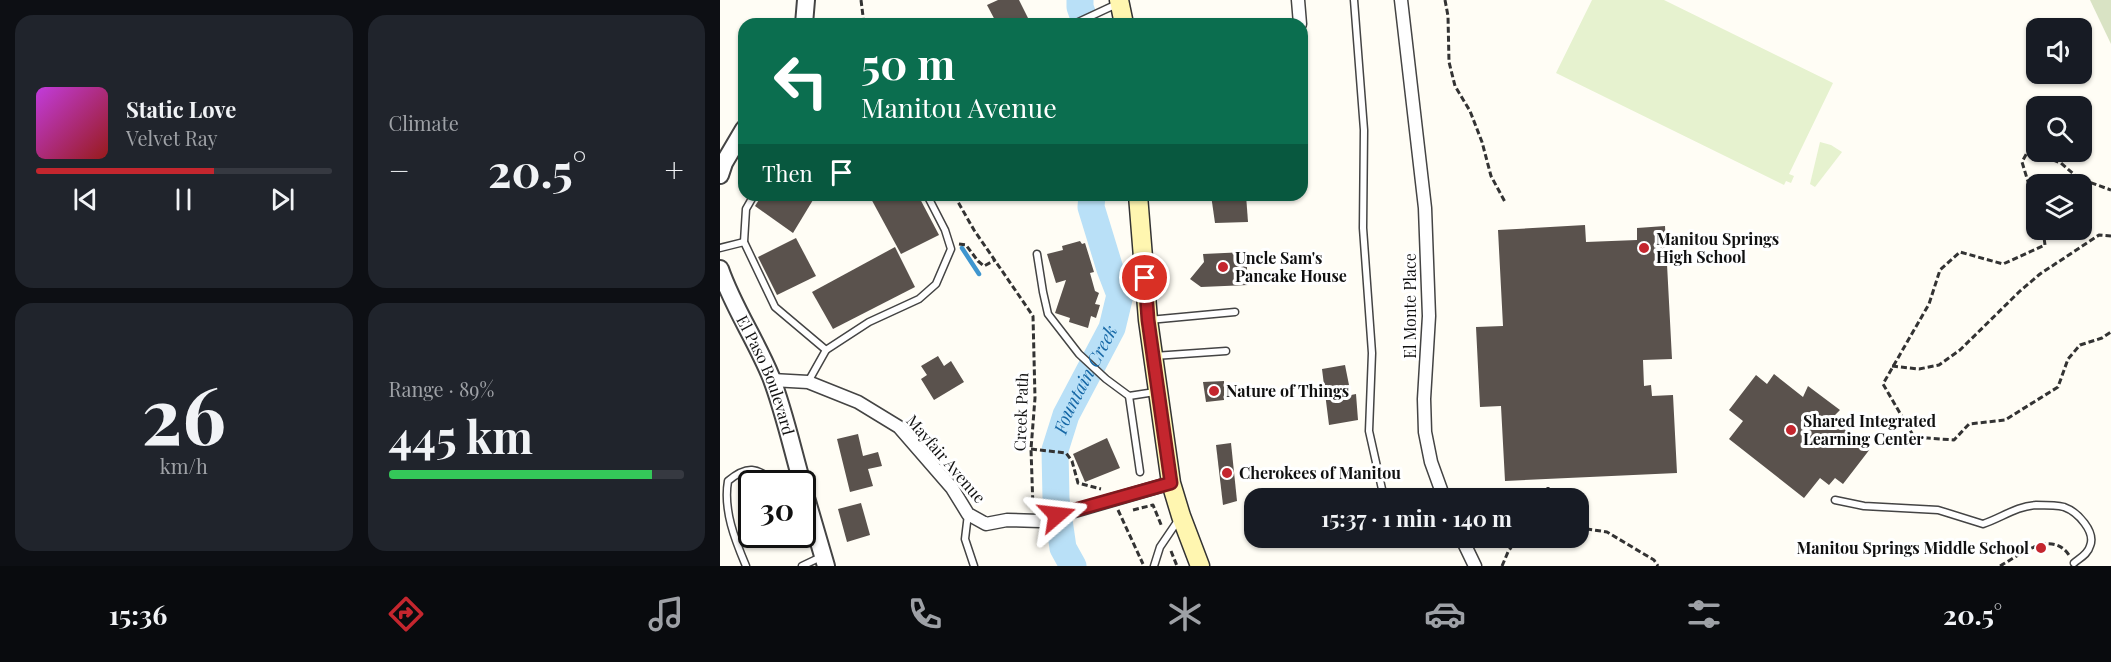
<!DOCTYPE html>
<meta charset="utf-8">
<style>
:root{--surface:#171b24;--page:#20242c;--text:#f1f3f6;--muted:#9ea1a6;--line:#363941;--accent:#c4262e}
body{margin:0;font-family:"Playfair Display",serif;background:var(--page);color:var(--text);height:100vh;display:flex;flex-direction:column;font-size:22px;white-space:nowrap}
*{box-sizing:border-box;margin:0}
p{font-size:20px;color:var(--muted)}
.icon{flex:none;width:33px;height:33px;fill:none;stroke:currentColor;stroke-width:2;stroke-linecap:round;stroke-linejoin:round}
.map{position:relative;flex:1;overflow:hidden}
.drawer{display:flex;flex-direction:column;gap:15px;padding:15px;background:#0d0f14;width:720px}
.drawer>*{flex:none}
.guide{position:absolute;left:18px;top:18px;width:570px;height:183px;border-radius:18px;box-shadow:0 2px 4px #0004;background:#0b6e4f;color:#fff;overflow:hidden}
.controls{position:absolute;left:1306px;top:18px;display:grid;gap:12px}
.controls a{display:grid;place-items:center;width:66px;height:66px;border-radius:12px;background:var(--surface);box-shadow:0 2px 4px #0004;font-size:30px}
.speed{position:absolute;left:18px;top:470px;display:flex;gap:12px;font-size:30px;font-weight:700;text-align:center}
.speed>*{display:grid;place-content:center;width:78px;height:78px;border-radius:50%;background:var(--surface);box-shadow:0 2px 4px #0004;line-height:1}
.speed .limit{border:3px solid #111;border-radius:9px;background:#fff;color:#111}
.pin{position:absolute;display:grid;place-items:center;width:51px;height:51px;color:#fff;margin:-26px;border:3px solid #fff;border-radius:50%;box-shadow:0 2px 6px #0007}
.me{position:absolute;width:66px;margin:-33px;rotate:73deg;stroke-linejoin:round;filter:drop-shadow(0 0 4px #0008)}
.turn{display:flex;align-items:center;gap:21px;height:126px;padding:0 24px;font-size:27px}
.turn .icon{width:78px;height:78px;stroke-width:2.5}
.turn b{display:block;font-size:42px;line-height:51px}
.then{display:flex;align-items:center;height:57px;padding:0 24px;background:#0003;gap:12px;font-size:22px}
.big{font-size:45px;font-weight:700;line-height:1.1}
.drawer .widget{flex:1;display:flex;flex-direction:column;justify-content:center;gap:9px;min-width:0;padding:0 21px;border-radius:18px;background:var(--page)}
.drawer .dial{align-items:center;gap:0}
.dial b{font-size:78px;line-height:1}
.song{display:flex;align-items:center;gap:18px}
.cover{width:72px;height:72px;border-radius:9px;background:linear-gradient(135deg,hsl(290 70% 55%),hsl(0 70% 35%))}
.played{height:6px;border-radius:3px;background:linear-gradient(90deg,var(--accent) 60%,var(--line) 60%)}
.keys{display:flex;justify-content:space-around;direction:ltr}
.heat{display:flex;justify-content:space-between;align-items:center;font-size:33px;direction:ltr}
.charge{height:9px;border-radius:4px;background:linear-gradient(90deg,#34c759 89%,var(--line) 0)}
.drawer .tiles{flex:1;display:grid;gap:15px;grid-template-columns:repeat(2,1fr)}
.trip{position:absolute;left:524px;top:488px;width:345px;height:60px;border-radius:18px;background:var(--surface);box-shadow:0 2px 4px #0004;font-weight:700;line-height:60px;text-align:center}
.menu{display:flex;height:96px;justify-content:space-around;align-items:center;background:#090b0e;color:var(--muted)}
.menu .icon{width:42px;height:42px}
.menu .selected{color:var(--accent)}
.menu b{font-size:27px;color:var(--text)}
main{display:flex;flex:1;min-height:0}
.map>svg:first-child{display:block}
</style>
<main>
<section class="drawer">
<div class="tiles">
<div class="widget">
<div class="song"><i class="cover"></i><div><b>Static Love</b><p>Velvet Ray</p></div></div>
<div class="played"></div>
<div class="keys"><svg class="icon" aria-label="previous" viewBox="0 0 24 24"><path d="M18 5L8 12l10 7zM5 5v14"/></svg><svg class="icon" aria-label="pause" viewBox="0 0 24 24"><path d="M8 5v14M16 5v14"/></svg><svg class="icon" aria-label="next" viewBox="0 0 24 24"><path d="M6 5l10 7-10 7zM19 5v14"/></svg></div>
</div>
<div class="widget"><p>Climate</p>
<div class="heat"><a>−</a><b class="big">20.5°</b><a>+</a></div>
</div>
<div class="widget dial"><b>26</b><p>km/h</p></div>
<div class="widget"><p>Range · 89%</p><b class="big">445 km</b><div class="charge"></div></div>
</div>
</section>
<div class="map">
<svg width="1391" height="566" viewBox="0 0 1391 566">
<rect width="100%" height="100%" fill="#fffdf5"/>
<path fill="#d9e3c4" d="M 1370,0 L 1391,0 L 1391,44 Z"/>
<g fill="#e6f2cf">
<path d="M 872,0 L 944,0 L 1113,83 L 1069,174 L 1074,176 L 1071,183 L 1066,181 L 1064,185 L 836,73 Z"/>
<path d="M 1100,142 L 1111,145 L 1122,152 L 1095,187 L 1090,184 Z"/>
</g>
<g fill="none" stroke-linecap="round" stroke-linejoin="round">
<path stroke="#3f96cf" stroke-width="4.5" d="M 242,248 L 259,274"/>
<g stroke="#b9e0f7" stroke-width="27">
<path d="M 360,0 L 360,7 L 366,24"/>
<path id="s1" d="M 353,566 L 343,548 L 336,499 L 335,450 L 346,415 L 392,328 L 400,295 L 390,269 L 371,207 L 372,195"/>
</g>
</g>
<g fill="#5a524d">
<path d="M 278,0 L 299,0 L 311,24 L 277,24 L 267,5 Z"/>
<path d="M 42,195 L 96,195 L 73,233 L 35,206 Z"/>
<path d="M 149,195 L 198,195 L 219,235 L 181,254 Z"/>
<path d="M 491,195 L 526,195 L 528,222 L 495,223 Z"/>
<path d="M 865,225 L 866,242 L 917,240 L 917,228 L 945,226 L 952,359 L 923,360 L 924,386 L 931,385 L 932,396 L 953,395 L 957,473 L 785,481 L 781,406 L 760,407 L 756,327 L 783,326 L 778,230 Z"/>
<path d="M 76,238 L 96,276 L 57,295 L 38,257 Z"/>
<path d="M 360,241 L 362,244 L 365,243 L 374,272 L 370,273 L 375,291 L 379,293 L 375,304 L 380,305 L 376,318 L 371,316 L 368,328 L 349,322 L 350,318 L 335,313 L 346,280 L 336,283 L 327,254 L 343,250 L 342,246 Z"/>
<path d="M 175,247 L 195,287 L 113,329 L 92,292 Z"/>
<path d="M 526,252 L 528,285 L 481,287 L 470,279 L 484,262 L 483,254 Z"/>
<path d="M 218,356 L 224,366 L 231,361 L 244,382 L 214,400 L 201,379 L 207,375 L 201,366 Z"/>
<path d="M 625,365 L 631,395 L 636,394 L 638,420 L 609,425 L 602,369 Z"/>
<path d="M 1054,374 L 1083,397 L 1088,386 L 1120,410 L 1111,419 L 1150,449 L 1123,484 L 1115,478 L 1109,485 L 1100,478 L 1084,498 L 1009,439 L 1023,421 L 1009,410 L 1036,375 L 1047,384 Z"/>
<path d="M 504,381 L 504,400 L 486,402 L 483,382 Z"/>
<path d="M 138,434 L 143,456 L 158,452 L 162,466 L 148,469 L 153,486 L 130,492 L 117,439 Z"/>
<path d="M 387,438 L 400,468 L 365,482 L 353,454 Z"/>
<path d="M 511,443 L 517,501 L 503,505 L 496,445 Z"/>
<path d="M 141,503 L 150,535 L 127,542 L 118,509 Z"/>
</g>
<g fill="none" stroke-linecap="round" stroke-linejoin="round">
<defs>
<g id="service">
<path d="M 634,0 L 644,130 L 643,228 L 652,353 L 649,431 L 664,498"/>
<path d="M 354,24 L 397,4"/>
<path d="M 34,195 L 26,209 L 24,242 L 55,307 L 106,350 L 149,322 L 199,299 L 216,284 L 231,249 L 225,230 L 207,195"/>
<path d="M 0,248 L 24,242"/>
<path d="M 317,254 L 323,292 L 328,314 L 359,354 L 386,379 L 409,396 L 435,392"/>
<path d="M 429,320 L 515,312"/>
<path d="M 434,356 L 506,351"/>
<path d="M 88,382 L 106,350"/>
<path d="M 409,396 L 420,472"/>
<path d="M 1115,500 L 1144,506 L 1218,510 L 1263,524 C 1281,518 1297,506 1316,505 C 1323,505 1337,505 1344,507 C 1358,512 1376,532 1370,546 C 1368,554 1360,558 1354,563"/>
<path d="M 248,514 L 245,539 L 254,566"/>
<path d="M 26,566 C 15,540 3,510 8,481 C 27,465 37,467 56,483"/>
<path d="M 82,566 L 103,556"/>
<path d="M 434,566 L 440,547 L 459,519"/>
</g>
<g id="minor">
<path d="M 578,0 L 580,24"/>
<path d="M 681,0 L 705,208 L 709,316 L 704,399 L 705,432 L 711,462 L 724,498"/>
<path d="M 52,380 L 88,382 L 138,402 L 179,427 L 232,488 L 248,514 L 266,524 L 287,520 L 320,521 L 451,483"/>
<path d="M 741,537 L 755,566"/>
</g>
<g id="tertiary">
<path d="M 84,24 L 86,0"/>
<path d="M 0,175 L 4,163 L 24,129"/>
<path id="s2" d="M 0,269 C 13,307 36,340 51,377 C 64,411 72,448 82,483"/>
<path d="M 82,484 L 106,566"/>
</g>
<g id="secondary">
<path d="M 399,0 L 404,24"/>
<path d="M 418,195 L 428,320 L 451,483 L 461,516 L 480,566"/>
</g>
</defs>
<use href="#service" stroke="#444" stroke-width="9"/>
<use href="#minor" stroke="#444" stroke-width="15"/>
<use href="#tertiary" stroke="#444" stroke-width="20"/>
<use href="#secondary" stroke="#333" stroke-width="21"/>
<g stroke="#333" stroke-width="3" stroke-dasharray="6 3" stroke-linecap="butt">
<path d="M 141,0 L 144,24"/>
<path d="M 725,0 L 728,16 L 729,62 L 735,86 L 750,111 L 762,142 L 771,176 L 785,202"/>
<path d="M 234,195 L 254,230 L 313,316 L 315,398 L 311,449 L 313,508"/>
<path d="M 1317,211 L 1302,162 L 1308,151 L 1341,163 L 1358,178 L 1391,190"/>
<path d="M 1323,230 L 1325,245 L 1283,264 L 1240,252 L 1220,270 L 1209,304 L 1163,384 L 1194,437 L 1234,440 L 1249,424 L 1285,420 L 1338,387 L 1348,359 L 1360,345 L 1382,338 L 1391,332"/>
<path d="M 239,244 L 246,245 L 258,261 L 264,266 L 275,260"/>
<path d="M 1172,366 L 1199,369 L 1219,365 L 1240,350 L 1300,291 L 1320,274 L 1379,235 L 1391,236"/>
<path d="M 311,449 L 346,453 L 352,461 L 358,483 L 381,489"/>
<path d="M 828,487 L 828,498"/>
<path d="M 398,510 L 423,564"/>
<path d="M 413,510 L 433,505 L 442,527"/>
<path d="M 858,525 L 867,529 L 887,532 L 934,560 L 938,566"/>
<path d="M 451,551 L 457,566"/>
<path d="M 782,566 L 788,552 L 798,537"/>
<path d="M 1280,566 C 1300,555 1331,529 1349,555"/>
</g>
<use href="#service" stroke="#fff" stroke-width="6"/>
<use href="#minor" stroke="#fff" stroke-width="12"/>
<use href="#tertiary" stroke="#fff" stroke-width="16"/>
<use href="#secondary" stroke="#fff6b0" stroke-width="18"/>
</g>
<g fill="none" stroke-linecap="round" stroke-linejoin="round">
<defs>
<path id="route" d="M 337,515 L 451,483 L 428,320 L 425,278"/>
</defs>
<use href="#route" stroke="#7f191e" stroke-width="15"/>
<use href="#route" stroke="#c4262e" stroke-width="10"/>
</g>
<g fill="#c4262e" stroke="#fff" stroke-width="2">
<circle cx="924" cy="248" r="6"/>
<circle cx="503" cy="267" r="6"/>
<circle cx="494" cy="391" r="6"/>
<circle cx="1071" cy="430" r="6"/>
<circle cx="507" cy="473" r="6"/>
<circle cx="1321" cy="548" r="6"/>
</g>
<g text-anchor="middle" stroke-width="6" stroke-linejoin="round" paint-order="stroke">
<g font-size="16" font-weight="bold" fill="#111" stroke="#fff" text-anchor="start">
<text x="936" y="245">Manitou Springs<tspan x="936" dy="18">High School</tspan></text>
<text x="515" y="264">Uncle Sam's<tspan x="515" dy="18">Pancake House</tspan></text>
<text x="506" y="397">Nature of Things</text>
<text x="1083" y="427">Shared Integrated<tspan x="1083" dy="18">Learning Center</tspan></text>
<text x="519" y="479">Cherokees of Manitou</text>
<text x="1309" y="554" text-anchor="end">Manitou Springs Middle School</text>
</g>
<g font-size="16" fill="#111" stroke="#fff">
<text transform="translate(690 306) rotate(-90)" y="6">El Monte Place</text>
<text dy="6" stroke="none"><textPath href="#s2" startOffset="116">El Paso Boulevard</textPath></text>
<text transform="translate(301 412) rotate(-88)" y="6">Creek Path</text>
<text transform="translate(226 459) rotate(49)" y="6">Mayfair Avenue</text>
</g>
<g font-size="18" font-style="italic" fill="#1768a6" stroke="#fff">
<text dy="6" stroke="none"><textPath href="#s1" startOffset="196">Fountain Creek</textPath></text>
</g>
</g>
</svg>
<div class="controls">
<a><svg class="icon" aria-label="sound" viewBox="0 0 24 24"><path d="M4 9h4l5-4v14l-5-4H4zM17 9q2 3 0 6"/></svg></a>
<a><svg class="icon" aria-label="search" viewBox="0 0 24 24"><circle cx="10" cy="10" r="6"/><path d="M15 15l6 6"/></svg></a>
<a><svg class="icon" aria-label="layers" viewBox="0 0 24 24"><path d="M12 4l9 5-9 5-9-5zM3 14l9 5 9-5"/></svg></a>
</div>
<div class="speed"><div class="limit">30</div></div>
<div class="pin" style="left:425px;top:278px;background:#d93025"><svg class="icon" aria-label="arrive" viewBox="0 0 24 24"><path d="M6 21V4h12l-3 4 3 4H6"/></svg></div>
<svg class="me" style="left:337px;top:515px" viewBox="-20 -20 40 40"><path d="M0-17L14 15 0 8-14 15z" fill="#c4262e" stroke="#fff" stroke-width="4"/></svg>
<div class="trip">15:37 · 1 min · 140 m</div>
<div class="guide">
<div class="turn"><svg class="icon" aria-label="left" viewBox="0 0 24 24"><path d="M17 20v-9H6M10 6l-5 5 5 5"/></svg><div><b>50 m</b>Manitou Avenue</div></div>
<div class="then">Then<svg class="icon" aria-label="arrive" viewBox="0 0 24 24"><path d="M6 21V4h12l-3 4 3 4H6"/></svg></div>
</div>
</div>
</main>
<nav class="menu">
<b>15:36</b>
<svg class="icon selected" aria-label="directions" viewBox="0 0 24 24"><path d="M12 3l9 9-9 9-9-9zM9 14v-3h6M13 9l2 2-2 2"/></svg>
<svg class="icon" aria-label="music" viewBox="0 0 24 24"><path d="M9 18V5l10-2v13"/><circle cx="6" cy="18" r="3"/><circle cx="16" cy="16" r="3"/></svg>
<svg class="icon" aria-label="phone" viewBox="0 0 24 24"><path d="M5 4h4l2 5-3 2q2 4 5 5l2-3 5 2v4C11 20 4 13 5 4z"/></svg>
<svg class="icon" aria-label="climate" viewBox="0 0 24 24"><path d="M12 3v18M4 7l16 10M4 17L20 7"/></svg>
<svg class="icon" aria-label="car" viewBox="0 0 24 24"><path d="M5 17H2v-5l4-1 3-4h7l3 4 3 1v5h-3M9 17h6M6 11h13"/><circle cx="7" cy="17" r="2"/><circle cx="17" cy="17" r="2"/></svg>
<svg class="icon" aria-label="filters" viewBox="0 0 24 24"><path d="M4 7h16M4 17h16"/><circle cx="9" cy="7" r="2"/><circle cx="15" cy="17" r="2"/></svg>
<b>20.5°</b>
</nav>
